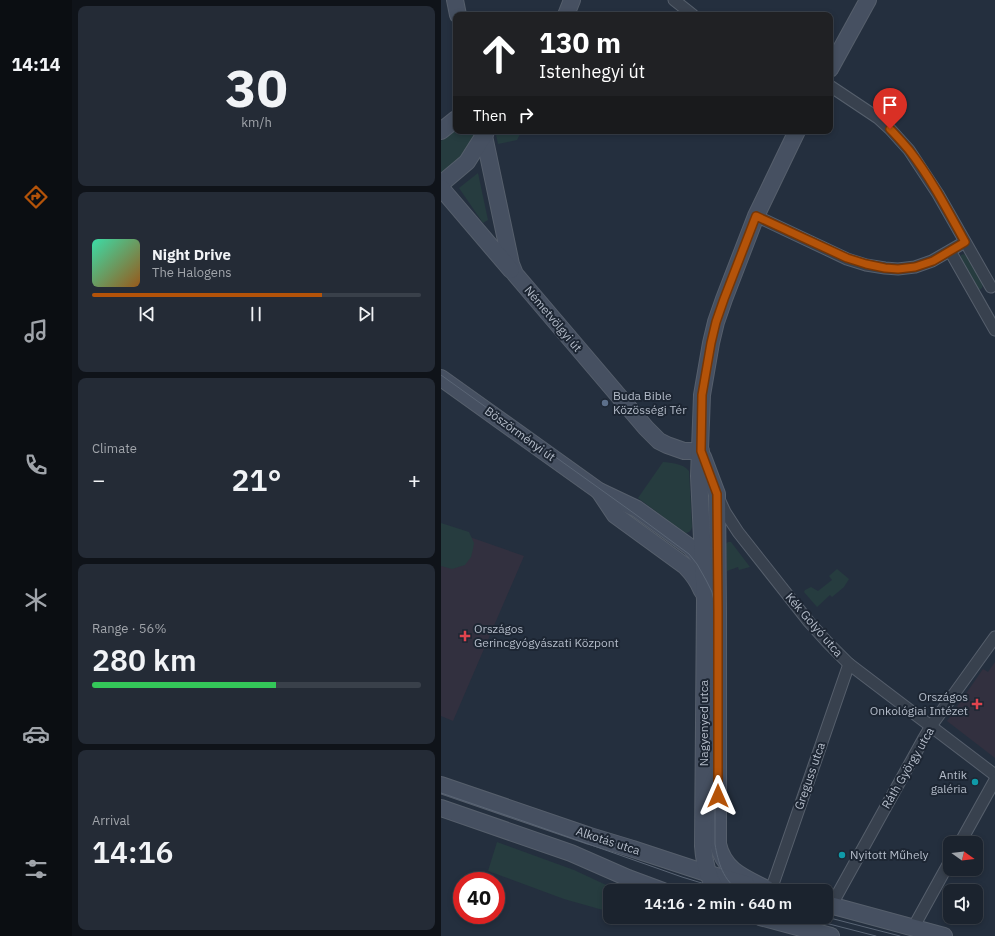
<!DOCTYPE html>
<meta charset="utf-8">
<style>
:root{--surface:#1b232e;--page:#242b36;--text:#f1f3f6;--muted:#a0a4aa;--line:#39404a;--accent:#b45309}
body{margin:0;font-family:"IBM Plex Sans",sans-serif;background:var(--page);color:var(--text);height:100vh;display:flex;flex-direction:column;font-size:15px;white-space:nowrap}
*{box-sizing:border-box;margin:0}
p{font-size:13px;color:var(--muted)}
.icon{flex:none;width:22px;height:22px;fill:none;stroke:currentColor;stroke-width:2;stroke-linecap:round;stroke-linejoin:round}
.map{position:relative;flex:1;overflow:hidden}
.drawer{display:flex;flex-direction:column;gap:6px;padding:6px;background:#0f1319;width:369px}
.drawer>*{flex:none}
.top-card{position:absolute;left:12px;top:12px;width:380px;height:122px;border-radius:8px;box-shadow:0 2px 6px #0003,0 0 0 1px var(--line);background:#202124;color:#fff;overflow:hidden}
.needle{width:26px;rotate:104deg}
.buttons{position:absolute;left:502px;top:836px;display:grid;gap:8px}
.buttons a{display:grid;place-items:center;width:40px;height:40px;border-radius:8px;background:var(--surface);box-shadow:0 2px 6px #0003,0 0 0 1px var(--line);font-size:20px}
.speed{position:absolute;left:12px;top:872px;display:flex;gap:8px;font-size:20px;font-weight:700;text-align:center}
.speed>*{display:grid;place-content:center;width:52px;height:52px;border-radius:50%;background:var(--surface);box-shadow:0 2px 6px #0003,0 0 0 1px var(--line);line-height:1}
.speed .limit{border:6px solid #d22;background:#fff;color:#111}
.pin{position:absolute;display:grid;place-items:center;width:34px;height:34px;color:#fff;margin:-41px -17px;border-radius:50% 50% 50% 0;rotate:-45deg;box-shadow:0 0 4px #0007}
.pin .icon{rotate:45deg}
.me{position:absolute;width:44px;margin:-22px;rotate:0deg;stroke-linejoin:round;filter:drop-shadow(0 0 3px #0008)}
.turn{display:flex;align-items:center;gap:14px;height:84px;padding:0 20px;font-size:18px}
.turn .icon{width:52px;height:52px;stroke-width:2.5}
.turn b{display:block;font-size:28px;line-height:34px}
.then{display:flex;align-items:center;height:38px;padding:0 20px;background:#0003;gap:8px;font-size:15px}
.big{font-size:30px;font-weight:600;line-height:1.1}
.drawer .card{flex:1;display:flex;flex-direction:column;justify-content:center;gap:6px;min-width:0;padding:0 14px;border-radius:8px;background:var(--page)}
.drawer .dial{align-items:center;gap:0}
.dial b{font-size:52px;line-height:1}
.song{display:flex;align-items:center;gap:12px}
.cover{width:48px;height:48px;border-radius:6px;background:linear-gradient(135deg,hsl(160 70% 55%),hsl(30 70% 35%))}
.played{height:4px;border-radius:2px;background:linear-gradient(90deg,var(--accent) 70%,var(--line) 70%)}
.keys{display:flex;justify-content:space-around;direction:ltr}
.heat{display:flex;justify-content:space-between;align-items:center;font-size:22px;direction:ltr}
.charge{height:6px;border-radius:3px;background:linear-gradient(90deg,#34c759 56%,var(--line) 0)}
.trip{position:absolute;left:162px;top:884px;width:230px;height:40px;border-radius:8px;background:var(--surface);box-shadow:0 2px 6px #0003,0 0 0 1px var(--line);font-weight:600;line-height:40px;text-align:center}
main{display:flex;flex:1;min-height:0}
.menu{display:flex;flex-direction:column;width:72px;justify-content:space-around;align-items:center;background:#0b0e12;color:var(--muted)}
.menu .icon{width:28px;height:28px}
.menu .current{color:var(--accent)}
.menu b{font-size:18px;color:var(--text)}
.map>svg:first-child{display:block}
</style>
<main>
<nav class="menu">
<b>14:14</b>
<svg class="icon current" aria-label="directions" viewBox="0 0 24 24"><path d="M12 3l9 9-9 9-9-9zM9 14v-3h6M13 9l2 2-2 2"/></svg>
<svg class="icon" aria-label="music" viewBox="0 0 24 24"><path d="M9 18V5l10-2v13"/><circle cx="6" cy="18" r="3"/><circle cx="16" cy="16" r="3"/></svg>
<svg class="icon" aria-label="phone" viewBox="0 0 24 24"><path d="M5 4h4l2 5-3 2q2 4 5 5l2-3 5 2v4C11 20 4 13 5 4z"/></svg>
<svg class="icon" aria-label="climate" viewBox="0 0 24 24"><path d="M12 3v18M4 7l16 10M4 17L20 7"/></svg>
<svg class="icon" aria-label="car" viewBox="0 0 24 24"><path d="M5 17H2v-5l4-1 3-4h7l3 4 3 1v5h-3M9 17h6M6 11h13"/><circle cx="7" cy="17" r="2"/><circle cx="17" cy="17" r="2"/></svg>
<svg class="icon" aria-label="filters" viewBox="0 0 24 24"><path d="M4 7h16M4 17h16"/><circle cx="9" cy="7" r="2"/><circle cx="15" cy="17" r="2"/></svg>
</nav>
<section class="drawer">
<div class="card dial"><b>30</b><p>km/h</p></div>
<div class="card">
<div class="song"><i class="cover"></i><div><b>Night Drive</b><p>The Halogens</p></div></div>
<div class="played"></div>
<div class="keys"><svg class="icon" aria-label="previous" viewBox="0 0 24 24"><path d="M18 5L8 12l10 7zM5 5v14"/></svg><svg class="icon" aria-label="pause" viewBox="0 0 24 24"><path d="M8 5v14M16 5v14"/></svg><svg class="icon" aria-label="next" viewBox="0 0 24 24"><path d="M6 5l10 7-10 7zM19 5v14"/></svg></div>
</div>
<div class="card"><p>Climate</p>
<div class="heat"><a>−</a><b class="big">21°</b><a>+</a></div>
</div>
<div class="card"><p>Range · 56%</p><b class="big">280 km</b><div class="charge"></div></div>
<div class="card"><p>Arrival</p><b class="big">14:16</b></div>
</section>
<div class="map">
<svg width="554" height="936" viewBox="0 0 554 936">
<rect width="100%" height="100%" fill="#242f3e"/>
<g fill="#32303f">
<path d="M 0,527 L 83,556 L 12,721 L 0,716 Z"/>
<path d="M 554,662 L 554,758 L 506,721 L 542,669 L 547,672 Z"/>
</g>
<g fill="#263c3f">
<path d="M 15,130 L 33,131 L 35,135 L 19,159 L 0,175 L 0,141 Z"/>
<path d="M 57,131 L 75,131 L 79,134 L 76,140 L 57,144 L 55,135 Z"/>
<path d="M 37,173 L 47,220 L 42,223 L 18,188 Z"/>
<path d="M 523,254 L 528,258 L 542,284 L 541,288 L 538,290 L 535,288 L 519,259 L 520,255 Z"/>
<path d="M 222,462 C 231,463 241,463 248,471 L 251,527 L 250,530 L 248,532 L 245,533 L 232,524 L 197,498 Z"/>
<path d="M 0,523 L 28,532 L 33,543 L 32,549 L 30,557 L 24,565 L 11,569 L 0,566 Z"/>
<path d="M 287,542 L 290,542 L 309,567 L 298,570 L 297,567 L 286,571 L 285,544 Z"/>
<path d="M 396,569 L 408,579 L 403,587 L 391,597 L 389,595 L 376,607 L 363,592 L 364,590 L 370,587 L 377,591 L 391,580 L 388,576 Z"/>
<path d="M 56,842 L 133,870 L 163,884 L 183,891 L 169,891 L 169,912 L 123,899 L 47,871 Z"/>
<path d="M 193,917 L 254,917 L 253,921 Z"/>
</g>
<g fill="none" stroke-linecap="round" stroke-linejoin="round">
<defs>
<g id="street">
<path d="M 233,0 L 252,15"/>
<path d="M 389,86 L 437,118 L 449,129 L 468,150 L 497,194 L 550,287"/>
<path d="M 315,216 L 406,259 L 425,265 L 444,268 L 457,269 L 474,267 L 491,261 L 524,242"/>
<path d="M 509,251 L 554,330"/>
<path d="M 278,499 L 284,512 L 297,532 L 368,622 L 387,643 L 408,664 L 554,775"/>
<path d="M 519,843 L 554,780"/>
<path d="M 330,890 L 408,664"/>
<path d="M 390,906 L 483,738 L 490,726 L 554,637"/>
<path d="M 472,928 L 509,861"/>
</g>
<g id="secondary">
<path d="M 14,0 L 17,15"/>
<path d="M 125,15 L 131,0"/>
<path d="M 389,69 L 427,0"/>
<path d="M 0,131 L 15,119"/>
<path d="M 42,131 L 70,264 L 74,274 L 205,428 L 218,441 L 226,445 L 243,451 L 260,451"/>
<path d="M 0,184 L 26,162 L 45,132"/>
<path d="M 0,188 L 70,270"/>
<path d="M 0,378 L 158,491 L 196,509 L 249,547 L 254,552 L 262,564"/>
<path d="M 262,457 L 276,494 L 277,610 L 277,844 C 283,871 304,878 326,889"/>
<path d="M 158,491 L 174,515 L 244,566 C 252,574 257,581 261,591"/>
<path d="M 0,785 L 149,836 L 192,849 L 268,874 L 305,884"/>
<path d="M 0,808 L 130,853 L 187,878 L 222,891"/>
<path d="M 277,891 C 267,880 263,860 262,846 L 264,600 L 258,476 L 261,395 L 270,343 L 275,322 L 283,299 L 315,216 L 356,131"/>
<path d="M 385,904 L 503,936"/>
<path d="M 319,917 L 390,936"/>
</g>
</defs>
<use href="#street" stroke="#565f6c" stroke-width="13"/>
<use href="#secondary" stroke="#565f6c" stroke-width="18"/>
<use href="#street" stroke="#38414e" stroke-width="11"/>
<use href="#secondary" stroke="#465061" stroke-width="16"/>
<g stroke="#5a6575" stroke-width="1">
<path d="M 0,375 L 194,514 L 248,554 L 256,564 L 265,580 L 271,592 L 274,606 L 274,844 C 277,862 282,881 299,891"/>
<path d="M 0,793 L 82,821 L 241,877 L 287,891"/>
<path d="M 361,917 L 435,936"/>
<path d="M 385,917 L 459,936"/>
</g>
</g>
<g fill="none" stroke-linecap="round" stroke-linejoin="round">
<defs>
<path id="route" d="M 277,796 L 277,610 L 276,494 L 260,451 L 261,395 L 270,343 L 275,322 L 283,299 L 315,216 L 406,258 L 425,264 L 444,268 L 457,269 L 474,267 L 492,261 L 524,242 C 507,211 490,178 468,150 C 462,143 456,136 449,129"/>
</defs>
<use href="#route" stroke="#753606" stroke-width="10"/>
<use href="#route" stroke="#b45309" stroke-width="7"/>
</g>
<circle fill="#5c6f8a" stroke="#1d2633" stroke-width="1.5" cx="164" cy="403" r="4"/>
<g fill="#e0444e" stroke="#1d2633" stroke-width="1.5">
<path d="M22 630h4v4h4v4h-4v4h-4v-4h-4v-4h4z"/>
<path d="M534 698h4v4h4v4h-4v4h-4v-4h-4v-4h4z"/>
</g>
<g fill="#0f9aa8" stroke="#1d2633" stroke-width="1.5">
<circle cx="534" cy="782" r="4"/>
<circle cx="401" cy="855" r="4"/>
</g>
<g text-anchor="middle" stroke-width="4" stroke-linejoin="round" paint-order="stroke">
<g font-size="12" fill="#b4bcc9" stroke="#1d2633">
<text transform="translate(112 319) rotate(50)" y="4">Németvölgyi út</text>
<text transform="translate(79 434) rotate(36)" y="4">Böszörményi út</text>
<text transform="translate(373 625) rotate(49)" y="4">Kék Golyó utca</text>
<text transform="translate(263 723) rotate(-90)" y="4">Nagyenyed utca</text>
<text transform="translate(467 768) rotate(-60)" y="4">Ráth György utca</text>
<text transform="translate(369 776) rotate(-71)" y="4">Greguss utca</text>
<text transform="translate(167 841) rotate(18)" y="4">Alkotás utca</text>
</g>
<g font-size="12" fill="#b4bcc9" stroke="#1d2633" text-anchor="start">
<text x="172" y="400">Buda Bible<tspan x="172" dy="14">Közösségi Tér</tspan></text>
<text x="33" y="633">Országos<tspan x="33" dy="14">Gerincgyógyászati Központ</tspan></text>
<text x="527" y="701" text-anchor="end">Országos<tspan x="527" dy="14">Onkológiai Intézet</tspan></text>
<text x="526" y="779" text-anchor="end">Antik<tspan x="526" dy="14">galéria</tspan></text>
<text x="409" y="859">Nyitott Műhely</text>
</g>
</g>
</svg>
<div class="buttons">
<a><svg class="needle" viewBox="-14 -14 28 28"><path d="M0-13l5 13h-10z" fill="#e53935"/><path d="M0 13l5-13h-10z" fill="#a0a4aa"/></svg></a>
<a><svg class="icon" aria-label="sound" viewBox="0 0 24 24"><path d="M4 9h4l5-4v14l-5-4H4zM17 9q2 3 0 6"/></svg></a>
</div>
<div class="speed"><div class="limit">40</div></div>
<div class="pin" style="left:449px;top:129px;background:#d93025"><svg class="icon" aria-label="arrive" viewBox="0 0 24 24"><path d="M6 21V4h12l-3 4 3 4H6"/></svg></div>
<svg class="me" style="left:277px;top:796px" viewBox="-20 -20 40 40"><path d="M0-17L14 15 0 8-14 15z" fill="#b45309" stroke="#fff" stroke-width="4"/></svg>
<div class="trip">14:16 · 2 min · 640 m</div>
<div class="top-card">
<div class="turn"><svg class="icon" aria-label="ahead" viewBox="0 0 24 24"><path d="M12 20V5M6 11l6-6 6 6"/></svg><div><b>130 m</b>Istenhegyi út</div></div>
<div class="then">Then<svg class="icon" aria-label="right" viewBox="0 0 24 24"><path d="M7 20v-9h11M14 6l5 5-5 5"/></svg></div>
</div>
</div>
</main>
